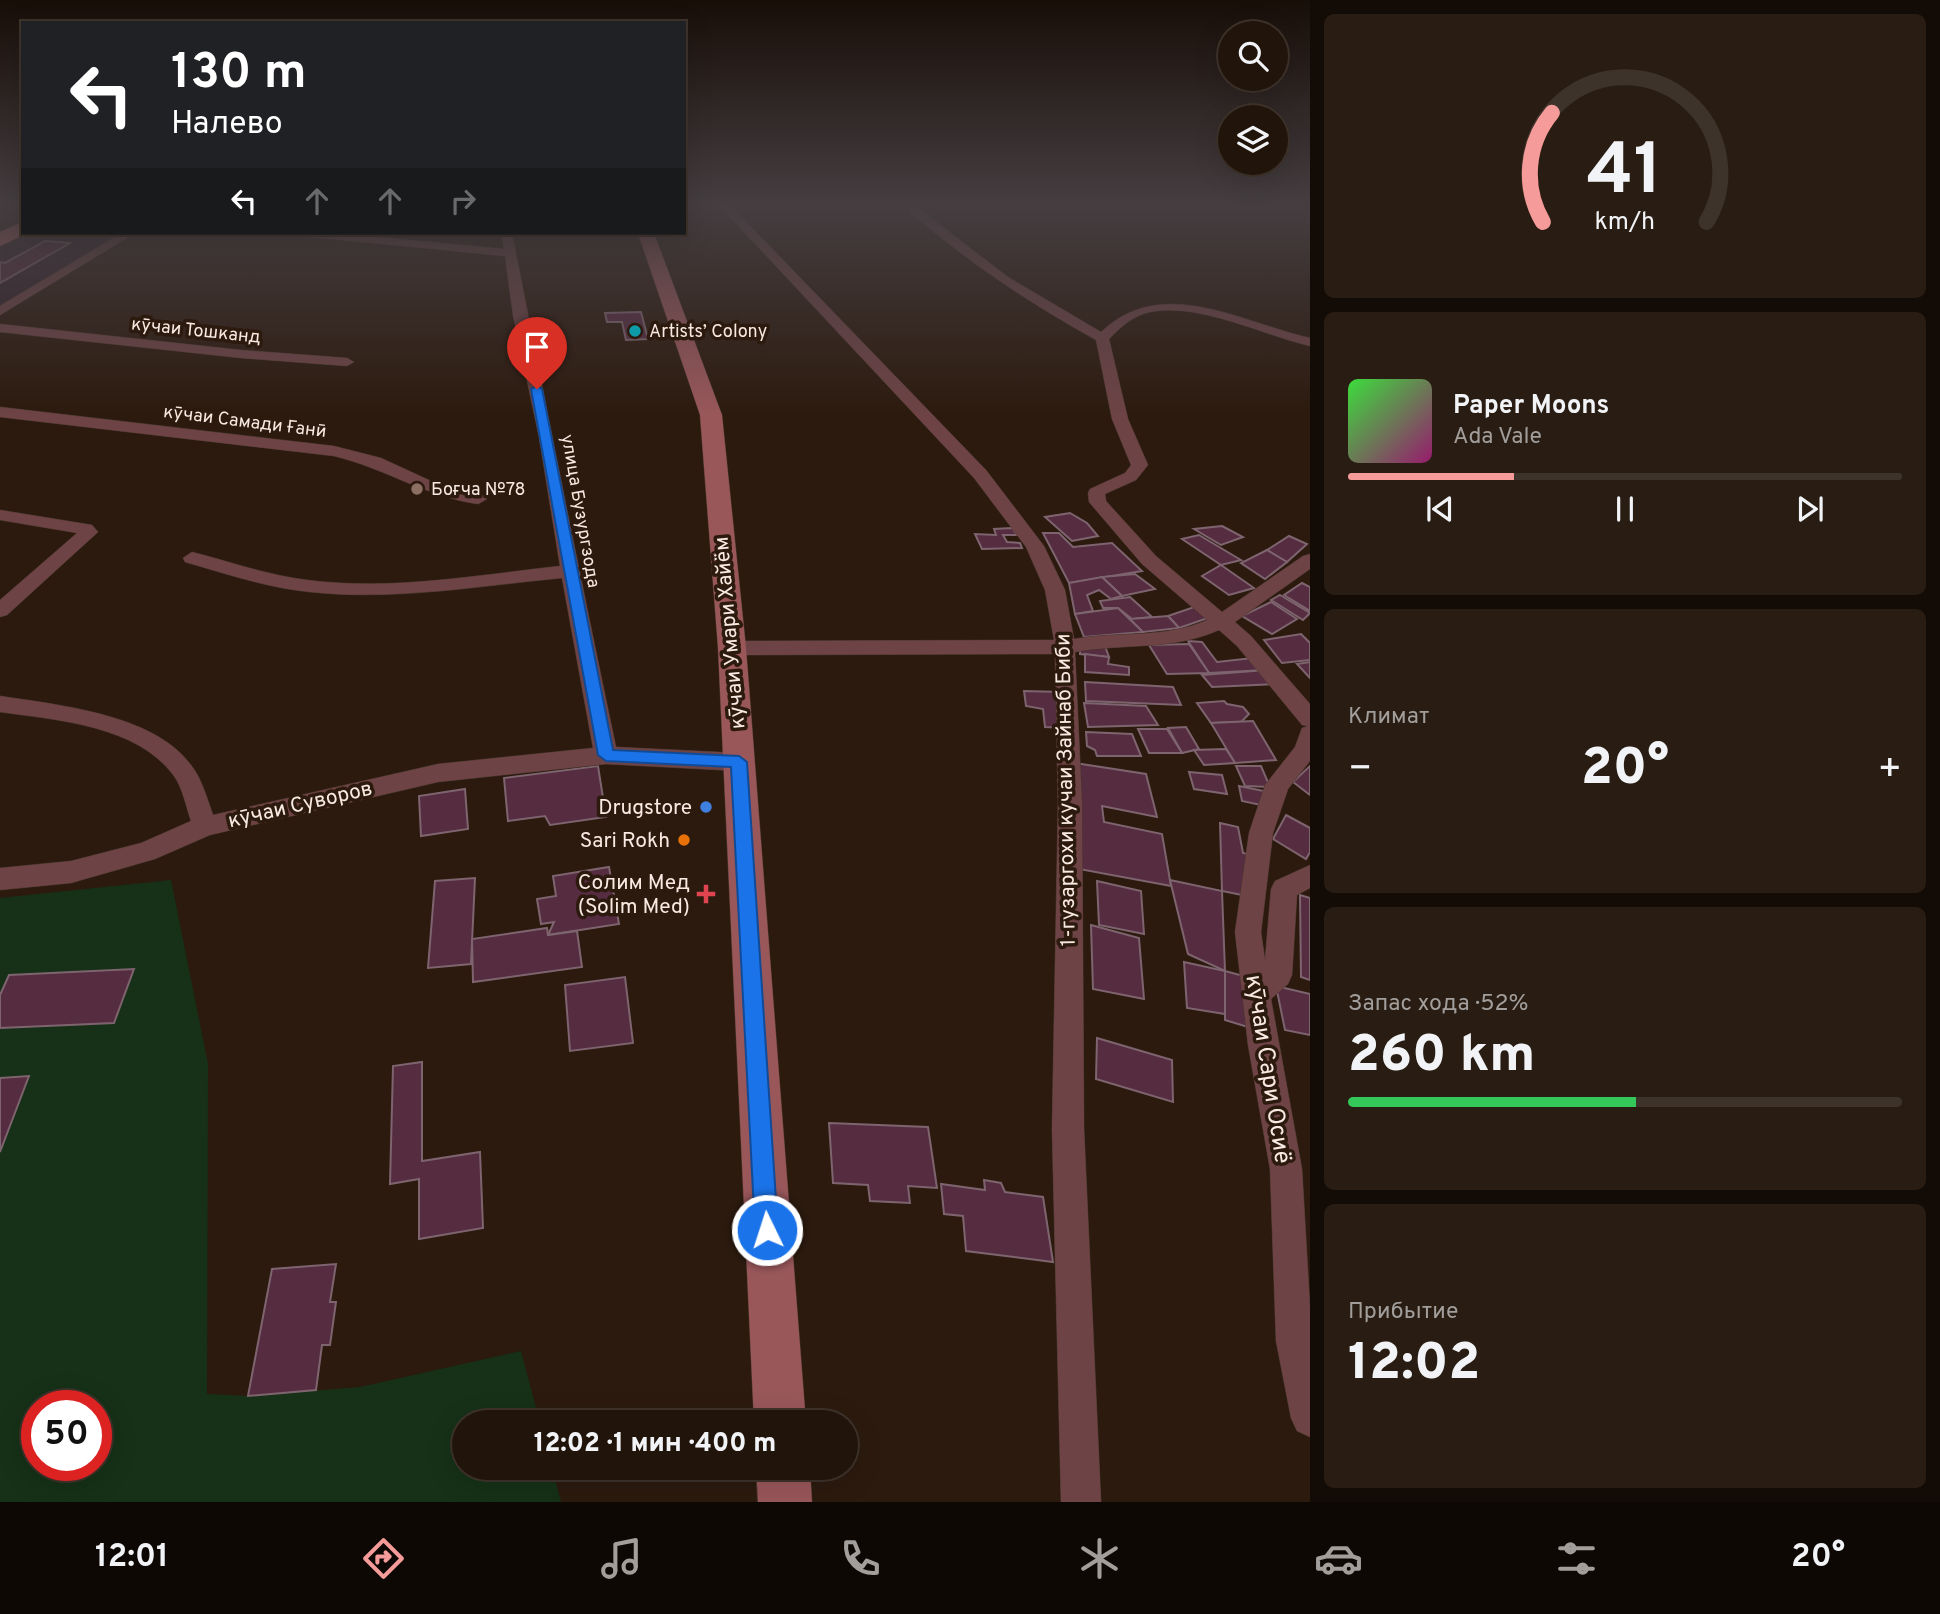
<!DOCTYPE html>
<html lang="ru">
<meta charset="utf-8">
<style>
:root{--surface:#21140a;--page:#291d13;--text:#f1f3f6;--muted:#a29e9c;--line:#3e332b;--accent:#f59b99}
body{margin:0;font-family:Overpass,sans-serif;background:var(--page);color:var(--text);height:100vh;display:flex;flex-direction:column;font-size:26px;white-space:nowrap}
*{box-sizing:border-box;margin:0}
p{font-size:23px;color:var(--muted)}
.icon{flex:none;width:38px;height:38px;fill:none;stroke:currentColor;stroke-width:2;stroke-linecap:round;stroke-linejoin:round}
.map{position:relative;flex:1;overflow:hidden}
.sheet{display:flex;flex-direction:column;gap:14px;padding:14px;background:#120b06;width:630px}
.sheet>*{flex:none}
.hud{position:absolute;left:21px;top:21px;width:665px;height:214px;border-radius:0px;box-shadow:0 7px 28px #0002,0 0 0 2px var(--line);background:#202124;color:#fff;overflow:hidden}
.controls{position:absolute;left:1218px;top:21px;display:grid;gap:14px}
.controls a{display:grid;place-items:center;width:70px;height:70px;border-radius:50%;background:var(--surface);box-shadow:0 7px 28px #0002,0 0 0 2px var(--line);font-size:35px}
.speed{position:absolute;left:21px;top:1390px;display:flex;gap:14px;font-size:35px;font-weight:700;text-align:center}
.speed>*{display:grid;place-content:center;width:91px;height:91px;border-radius:50%;background:var(--surface);box-shadow:0 7px 28px #0002,0 0 0 2px var(--line);line-height:1}
.speed .limit{border:10px solid #d22;background:#fff;color:#111}
.pin{position:absolute;display:grid;place-items:center;width:60px;height:60px;color:#fff;margin:-72px -30px;border-radius:50% 50% 50% 0;rotate:-45deg;box-shadow:0 0 7px #0007}
.pin .icon{rotate:45deg}
.me{position:absolute;width:77px;margin:-38px;rotate:356deg;stroke-linejoin:round;filter:drop-shadow(0 0 5px #0008)}
.turn{display:flex;align-items:center;gap:24px;height:147px;padding:0 35px;font-size:32px}
.turn .icon{width:91px;height:91px;stroke-width:2.5}
.turn b{display:block;font-size:49px;line-height:60px}
.lanes{display:flex;align-items:center;height:66px;padding:0 35px;background:#0003;justify-content:center;gap:35px;direction:ltr}
.lanes .off{opacity:.35}
.big{font-size:52px;font-weight:800;line-height:1.1}
.sheet .widget{flex:1;display:flex;flex-direction:column;justify-content:center;gap:10px;min-width:0;padding:0 24px;border-radius:10px;background:var(--page)}
.sheet .dial{align-items:center;gap:0}
.dial svg{height:182px;overflow:visible;fill:none;stroke:var(--line);stroke-width:7;stroke-linecap:round;text-anchor:middle}
.dial text{fill:var(--text);stroke:none}
.song{display:flex;align-items:center;gap:21px}
.cover{width:84px;height:84px;border-radius:10px;background:linear-gradient(135deg,hsl(120 70% 55%),hsl(320 70% 35%))}
.played{height:7px;border-radius:4px;background:linear-gradient(90deg,var(--accent) 30%,var(--line) 30%)}
.keys{display:flex;justify-content:space-around;direction:ltr}
.heat{display:flex;justify-content:space-between;align-items:center;font-size:38px;direction:ltr}
.charge{height:10px;border-radius:5px;background:linear-gradient(90deg,#34c759 52%,var(--line) 0)}
.trip{position:absolute;left:452px;top:1410px;width:406px;height:70px;border-radius:35px;background:var(--surface);box-shadow:0 7px 28px #0002,0 0 0 2px var(--line);font-weight:800;line-height:70px;text-align:center}
.tab-bar{display:flex;height:112px;justify-content:space-around;align-items:center;background:#0d0804;color:var(--muted)}
.tab-bar .icon{width:49px;height:49px}
.tab-bar .selected{color:var(--accent)}
.tab-bar b{font-size:32px;color:var(--text)}
main{display:flex;flex:1;min-height:0}
.map>svg:first-child{display:block}
</style>
<main>
<div class="map">
<svg width="1310" height="1502" viewBox="0 0 1310 1502">
<rect width="100%" height="100%" fill="#2c1a0e"/>
<path fill="#31202a" d="M 23,233 L 126,233 L 0,309 L 0,245 Z"/>
<path fill="#163117" fill-rule="evenodd" d="M 171,880 L 208,1064 L 207,1394 L 248,1396 L 360,1387 L 521,1351 L 540,1423 L 464,1423 L 464,1468 L 552,1468 L 561,1502 L 0,1502 L 0,898 ZM 37,1405 L 96,1405 L 96,1465 L 37,1465 Z"/>
<g fill="#562c40" stroke="#7d646e" stroke-width="2">
<path d="M 45,241 L 70,243 L 0,283 L 0,262 L 5,263 Z"/>
<path d="M 641,312 L 648,339 L 626,340 L 622,322 L 607,322 L 605,313 Z"/>
<path d="M 1070,513 L 1087,523 L 1098,536 L 1072,541 L 1045,517 Z"/>
<path d="M 1222,526 L 1243,537 L 1221,545 L 1194,529 Z"/>
<path d="M 1012,528 L 1017,535 L 1003,535 L 1007,542 L 1020,543 L 1022,548 L 982,549 L 975,534 L 996,535 L 994,529 Z"/>
<path d="M 1043,533 L 1059,533 L 1073,547 L 1112,543 L 1142,571 L 1069,583 Z"/>
<path d="M 1199,535 L 1241,560 L 1221,565 L 1182,539 Z"/>
<path d="M 1289,536 L 1307,544 L 1287,562 L 1267,550 Z"/>
<path d="M 1267,550 L 1287,562 L 1265,579 L 1241,563 Z"/>
<path d="M 1221,565 L 1254,588 L 1229,595 L 1202,576 Z"/>
<path d="M 1135,574 L 1155,589 L 1122,596 L 1102,577 Z"/>
<path d="M 1102,577 L 1122,596 L 1111,599 L 1099,590 L 1087,595 L 1093,611 L 1075,614 L 1069,583 Z"/>
<path d="M 1302,583 L 1310,587 L 1310,611 L 1284,595 Z"/>
<path d="M 1280,595 L 1310,613 L 1303,620 L 1271,600 Z"/>
<path d="M 1130,597 L 1152,617 L 1132,619 L 1118,608 L 1103,608 L 1100,601 Z"/>
<path d="M 1271,602 L 1297,619 L 1272,634 L 1242,616 Z"/>
<path d="M 1194,607 L 1208,618 L 1179,628 L 1168,616 Z"/>
<path d="M 1118,608 L 1143,632 L 1084,637 L 1075,614 Z"/>
<path d="M 1168,616 L 1179,628 L 1143,632 L 1130,619 Z"/>
<path d="M 1301,634 L 1310,643 L 1310,660 L 1282,663 L 1264,640 Z"/>
<path d="M 1188,641 L 1202,642 L 1217,662 L 1253,658 L 1266,670 L 1209,673 Z"/>
<path d="M 1080,644 L 1105,646 L 1109,657 L 1080,654 Z"/>
<path d="M 1189,644 L 1209,673 L 1167,674 L 1149,645 Z"/>
<path d="M 1085,654 L 1109,657 L 1108,664 L 1129,667 L 1129,675 L 1085,672 Z"/>
<path d="M 1310,662 L 1310,678 L 1297,664 Z"/>
<path d="M 1266,670 L 1276,684 L 1212,687 L 1202,675 Z"/>
<path d="M 1085,682 L 1173,687 L 1181,705 L 1086,701 Z"/>
<path d="M 1024,691 L 1061,692 L 1067,728 L 1045,727 L 1043,709 L 1026,706 Z"/>
<path d="M 1224,701 L 1227,704 L 1243,707 L 1249,714 L 1241,722 L 1211,723 L 1197,703 Z"/>
<path d="M 1084,703 L 1146,706 L 1158,725 L 1088,727 Z"/>
<path d="M 1253,721 L 1276,760 L 1235,763 L 1211,723 Z"/>
<path d="M 1186,727 L 1199,749 L 1182,753 L 1168,728 Z"/>
<path d="M 1138,729 L 1167,729 L 1182,753 L 1149,753 Z"/>
<path d="M 1086,732 L 1132,734 L 1141,756 L 1097,756 L 1095,750 L 1087,746 Z"/>
<path d="M 1226,749 L 1235,763 L 1204,765 L 1194,750 Z"/>
<path d="M 1075,763 L 1146,774 L 1157,817 L 1102,806 L 1104,822 L 1162,834 L 1171,886 L 1079,869 Z"/>
<path d="M 598,766 L 606,817 L 550,825 L 545,816 L 508,821 L 504,778 Z"/>
<path d="M 1236,766 L 1261,766 L 1270,787 L 1245,786 Z"/>
<path d="M 1310,766 L 1310,795 L 1293,782 Z"/>
<path d="M 1189,772 L 1222,775 L 1227,794 L 1194,789 Z"/>
<path d="M 1239,786 L 1264,791 L 1270,807 L 1242,801 Z"/>
<path d="M 465,789 L 468,829 L 421,836 L 419,796 Z"/>
<path d="M 1286,815 L 1310,828 L 1310,852 L 1306,859 L 1273,839 Z"/>
<path d="M 1220,823 L 1238,827 L 1243,853 L 1252,855 L 1247,896 L 1222,891 Z"/>
<path d="M 609,867 L 619,924 L 548,935 L 554,922 L 541,924 L 537,899 L 556,896 L 553,876 Z"/>
<path d="M 475,878 L 471,964 L 428,968 L 435,881 Z"/>
<path d="M 1170,880 L 1222,891 L 1225,971 L 1188,954 Z"/>
<path d="M 1097,881 L 1141,891 L 1144,934 L 1099,925 Z"/>
<path d="M 1300,895 L 1310,898 L 1310,980 L 1301,977 Z"/>
<path d="M 1091,925 L 1139,938 L 1144,999 L 1093,989 Z"/>
<path d="M 547,928 L 548,935 L 577,931 L 582,967 L 473,982 L 472,939 Z"/>
<path d="M 1184,962 L 1225,971 L 1225,1014 L 1187,1008 Z"/>
<path d="M 134,969 L 114,1023 L 0,1028 L 0,995 L 9,975 Z"/>
<path d="M 1225,971 L 1251,978 L 1261,1031 L 1225,1020 Z"/>
<path d="M 625,977 L 633,1043 L 570,1051 L 565,985 Z"/>
<path d="M 1276,986 L 1310,994 L 1310,1035 L 1285,1030 Z"/>
<path d="M 1097,1038 L 1172,1060 L 1173,1102 L 1096,1079 Z"/>
<path d="M 422,1062 L 422,1161 L 480,1152 L 483,1228 L 419,1239 L 419,1179 L 390,1184 L 393,1066 Z"/>
<path d="M 29,1076 L 0,1152 L 0,1078 Z"/>
<path d="M 829,1123 L 928,1127 L 937,1188 L 908,1186 L 910,1203 L 870,1201 L 868,1185 L 833,1183 Z"/>
<path d="M 984,1180 L 1001,1183 L 1005,1192 L 1043,1197 L 1053,1262 L 966,1251 L 963,1216 L 944,1214 L 941,1184 L 985,1190 Z"/>
<path d="M 336,1264 L 330,1302 L 336,1302 L 330,1345 L 322,1345 L 316,1390 L 248,1396 L 272,1269 Z"/>
</g>
<g fill="none" stroke-linecap="round" stroke-linejoin="round">
<defs>
<g id="minor">
<path d="M 718,204 L 729,204 L 986,470 L 1044,546 L 1065,590 L 1074,639 C 1118,631 1165,639 1207,620 L 1142,564 L 1089,502 L 1088,493 L 1090,489 L 1125,473 L 1131,465 L 1112,419 L 1096,340 C 1029,303 968,262 910,212 L 910,208 L 918,208 L 1008,277 L 1101,332 C 1162,274 1240,322 1310,338 L 1310,346 C 1263,335 1198,302 1150,312 C 1132,316 1121,327 1109,339 L 1128,419 L 1148,465 L 1136,480 L 1105,494 L 1106,501 L 1156,556 L 1222,612 L 1303,556 L 1310,554 L 1310,569 L 1235,622 L 1251,636 L 1310,704 L 1310,761 L 1288,789 L 1273,833 L 1261,932 L 1265,960 L 1271,889 L 1275,881 L 1310,865 L 1310,888 L 1297,895 L 1292,975 L 1288,984 L 1271,999 L 1302,1169 L 1310,1307 L 1310,1437 L 1297,1431 L 1291,1418 L 1276,1341 L 1270,1169 L 1248,1045 L 1235,932 L 1249,833 L 1265,785 L 1295,747 L 1302,728 L 1308,726 L 1302,725 L 1237,646 L 1219,630 C 1173,651 1124,643 1075,652 L 1082,803 L 1084,1129 L 1101,1502 L 1061,1502 L 1052,1129 L 1058,803 L 1055,654 L 732,655 L 725,653 L 722,648 L 725,643 L 732,641 L 1054,640 L 1045,590 L 1026,547 L 974,478 Z"/>
<path d="M 122,233 L 135,233 L 0,315 L 0,306 Z"/>
<path d="M 294,233 L 333,233 L 504,249 L 501,233 L 512,233 C 545,402 580,576 616,747 L 739,753 L 747,756 L 750,762 L 747,768 L 739,771 L 606,764 L 438,782 L 210,835 L 155,859 L 71,883 L 0,890 L 0,868 L 71,861 L 141,843 L 191,821 C 186,807 183,789 174,776 C 137,725 56,720 0,712 L 0,696 C 58,705 154,714 191,765 C 202,779 207,798 213,815 L 438,764 L 593,748 L 562,578 C 479,586 394,601 310,592 C 268,588 227,574 185,562 L 183,558 L 192,552 C 231,562 267,575 307,580 C 391,591 477,575 560,566 L 539,437 L 513,315 L 505,256 L 300,236 Z"/>
<path d="M 0,324 L 241,350 L 347,358 L 354,362 L 347,366 L 241,358 L 0,332 Z"/>
<path d="M 0,407 L 334,446 L 381,458 L 444,487 L 484,495 L 487,499 L 478,504 C 427,497 384,468 334,456 L 0,417 Z"/>
<path d="M 0,510 L 86,524 L 92,525 L 98,532 L 7,615 L 0,617 L 0,600 L 77,533 L 0,520 Z"/>
</g>
<g id="secondary">
<path d="M 638,233 L 654,233 L 722,415 L 746,648 L 806,1423 L 754,1423 L 718,648 L 700,415 Z"/>
<path d="M 756,1468 L 810,1468 L 812,1502 L 758,1502 Z"/>
</g>
<path id="trunk" d="M 23,222 L 23,233 L 28,233 L 0,246 L 0,232 Z"/>
</defs>
<use href="#minor" stroke="#49372c" stroke-width="1"/>
<use href="#secondary" stroke="#49372c" stroke-width="1"/>
<use href="#trunk" stroke="#49372c" stroke-width="2"/>
<use href="#minor" fill="#6d4345" fill-rule="evenodd"/>
<use href="#secondary" fill="#99575a" fill-rule="evenodd"/>
<use href="#trunk" fill="#ca6c72" fill-rule="evenodd"/>
</g>
<linearGradient id="sky" x2="0" y2="1"><stop stop-color="#180e08"/><stop offset="0.49" stop-color="#453e41"/><stop offset="1" stop-color="#453e41" stop-opacity="0"/></linearGradient>
<rect width="1310" height="415" fill="url(#sky)"/>
<path fill="#1a73e8" stroke="#114b97" stroke-width="2" d="M 537,386 L 542,389 L 613,750 L 739,756 L 747,762 L 778,1230 L 775,1238 L 767,1242 L 758,1238 L 755,1230 L 731,767 L 606,761 L 598,755 L 531,389 Z"/>
<circle fill="#0f9aa8" stroke="#2c1a0e" stroke-width="2.5" cx="635" cy="331" r="7"/>
<circle fill="#8d6e63" stroke="#2c1a0e" stroke-width="2.5" cx="417" cy="489" r="7"/>
<circle fill="#3f7fe0" stroke="#2c1a0e" stroke-width="2.5" cx="706" cy="807" r="7"/>
<circle fill="#e8710a" stroke="#2c1a0e" stroke-width="2.5" cx="684" cy="840" r="7"/>
<path fill="#e0444e" stroke="#2c1a0e" stroke-width="2.5" d="M702.5 883.5h7v7h7v7h-7v7h-7v-7h-7v-7h7z"/>
<g text-anchor="middle" stroke-width="7" stroke-linejoin="round" paint-order="stroke">
<g font-size="18" fill="#f8eae2" stroke="#2c1a0e">
<text transform="translate(196 330) rotate(6)" y="6">кӯчаи Тошканд</text>
<text transform="translate(245 421) rotate(7)" y="6">кӯчаи Самади Ғанӣ</text>
<text transform="translate(581 511) rotate(80)" y="6">улица Бузургзода</text>
</g>
<g font-size="18" fill="#f8eae2" stroke="#2c1a0e" text-anchor="start">
<text x="649" y="337">Artists’ Colony</text>
<text x="431" y="495">Боғча №78</text>
</g>
<g font-size="21" fill="#f8eae2" stroke="#2c1a0e">
<text transform="translate(729 633) rotate(-95)" y="7">кӯчаи Умари Хайём</text>
<text transform="translate(1065 790) rotate(-91)" y="7">1-гузаргохи кучаи Зайнаб Биби</text>
<text transform="translate(300 804) rotate(-13)" y="7">кӯчаи Суворов</text>
</g>
<g font-size="21" fill="#f8eae2" stroke="#2c1a0e" text-anchor="end">
<text x="692" y="814">Drugstore</text>
<text x="670" y="847">Sari Rokh</text>
<text x="690" y="889">Солим Мед<tspan x="690" dy="24">(Solim Med)</tspan></text>
</g>
<g font-size="24" fill="#f8eae2" stroke="#2c1a0e">
<text transform="translate(1269 1069) rotate(81)" y="8">кӯчаи Сари Осиё</text>
</g>
</g>
</svg>
<div class="controls">
<a><svg class="icon" aria-label="search" viewBox="0 0 24 24"><circle cx="10" cy="10" r="6"/><path d="M15 15l6 6"/></svg></a>
<a><svg class="icon" aria-label="layers" viewBox="0 0 24 24"><path d="M12 4l9 5-9 5-9-5zM3 14l9 5 9-5"/></svg></a>
</div>
<div class="speed"><div class="limit">50</div></div>
<div class="pin" style="left:537px;top:389px;background:#d93025"><svg class="icon" aria-label="arrive" viewBox="0 0 24 24"><path d="M6 21V4h12l-3 4 3 4H6"/></svg></div>
<svg class="me" style="left:767px;top:1230px" viewBox="-20 -20 40 40"><circle r="17" fill="#1a73e8" stroke="#fff" stroke-width="3"/><path d="M0-11L8 9 0 5-8 9z" fill="#fff"/></svg>
<div class="trip">12:02 · 1 мин · 400 m</div>
<div class="hud">
<div class="turn"><svg class="icon" aria-label="left" viewBox="0 0 24 24"><path d="M17 20v-9H6M10 6l-5 5 5 5"/></svg><div><b>130 m</b>Налево</div></div>
<div class="lanes"><svg class="icon" aria-label="left" viewBox="0 0 24 24"><path d="M17 20v-9H6M10 6l-5 5 5 5"/></svg><svg class="icon off" aria-label="ahead" viewBox="0 0 24 24"><path d="M12 20V5M6 11l6-6 6 6"/></svg><svg class="icon off" aria-label="ahead" viewBox="0 0 24 24"><path d="M12 20V5M6 11l6-6 6 6"/></svg><svg class="icon off" aria-label="right" viewBox="0 0 24 24"><path d="M7 20v-9h11M14 6l5 5-5 5"/></svg></div>
</div>
</div>
<section class="sheet">
<div class="widget dial"><svg viewBox="0 0 100 80">
<path d="M14 69A42 42 0 1 1 86 69"/>
<path d="M14 69A42 42 0 0 1 18 21" stroke="#f59b99"/>
<text x="50" y="56" font-size="32" font-weight="700">41</text>
<text x="50" y="72" font-size="11">km/h</text>
</svg></div>
<div class="widget">
<div class="song"><i class="cover"></i><div><b>Paper Moons</b><p>Ada Vale</p></div></div>
<div class="played"></div>
<div class="keys"><svg class="icon" aria-label="previous" viewBox="0 0 24 24"><path d="M18 5L8 12l10 7zM5 5v14"/></svg><svg class="icon" aria-label="pause" viewBox="0 0 24 24"><path d="M8 5v14M16 5v14"/></svg><svg class="icon" aria-label="next" viewBox="0 0 24 24"><path d="M6 5l10 7-10 7zM19 5v14"/></svg></div>
</div>
<div class="widget"><p>Климат</p>
<div class="heat"><a>−</a><b class="big">20°</b><a>+</a></div>
</div>
<div class="widget"><p>Запас хода · 52%</p><b class="big">260 km</b><div class="charge"></div></div>
<div class="widget"><p>Прибытие</p><b class="big">12:02</b></div>
</section>
</main>
<nav class="tab-bar">
<b>12:01</b>
<svg class="icon selected" aria-label="directions" viewBox="0 0 24 24"><path d="M12 3l9 9-9 9-9-9zM9 14v-3h6M13 9l2 2-2 2"/></svg>
<svg class="icon" aria-label="music" viewBox="0 0 24 24"><path d="M9 18V5l10-2v13"/><circle cx="6" cy="18" r="3"/><circle cx="16" cy="16" r="3"/></svg>
<svg class="icon" aria-label="phone" viewBox="0 0 24 24"><path d="M5 4h4l2 5-3 2q2 4 5 5l2-3 5 2v4C11 20 4 13 5 4z"/></svg>
<svg class="icon" aria-label="climate" viewBox="0 0 24 24"><path d="M12 3v18M4 7l16 10M4 17L20 7"/></svg>
<svg class="icon" aria-label="car" viewBox="0 0 24 24"><path d="M5 17H2v-5l4-1 3-4h7l3 4 3 1v5h-3M9 17h6M6 11h13"/><circle cx="7" cy="17" r="2"/><circle cx="17" cy="17" r="2"/></svg>
<svg class="icon" aria-label="filters" viewBox="0 0 24 24"><path d="M4 7h16M4 17h16"/><circle cx="9" cy="7" r="2"/><circle cx="15" cy="17" r="2"/></svg>
<b>20°</b>
</nav>
